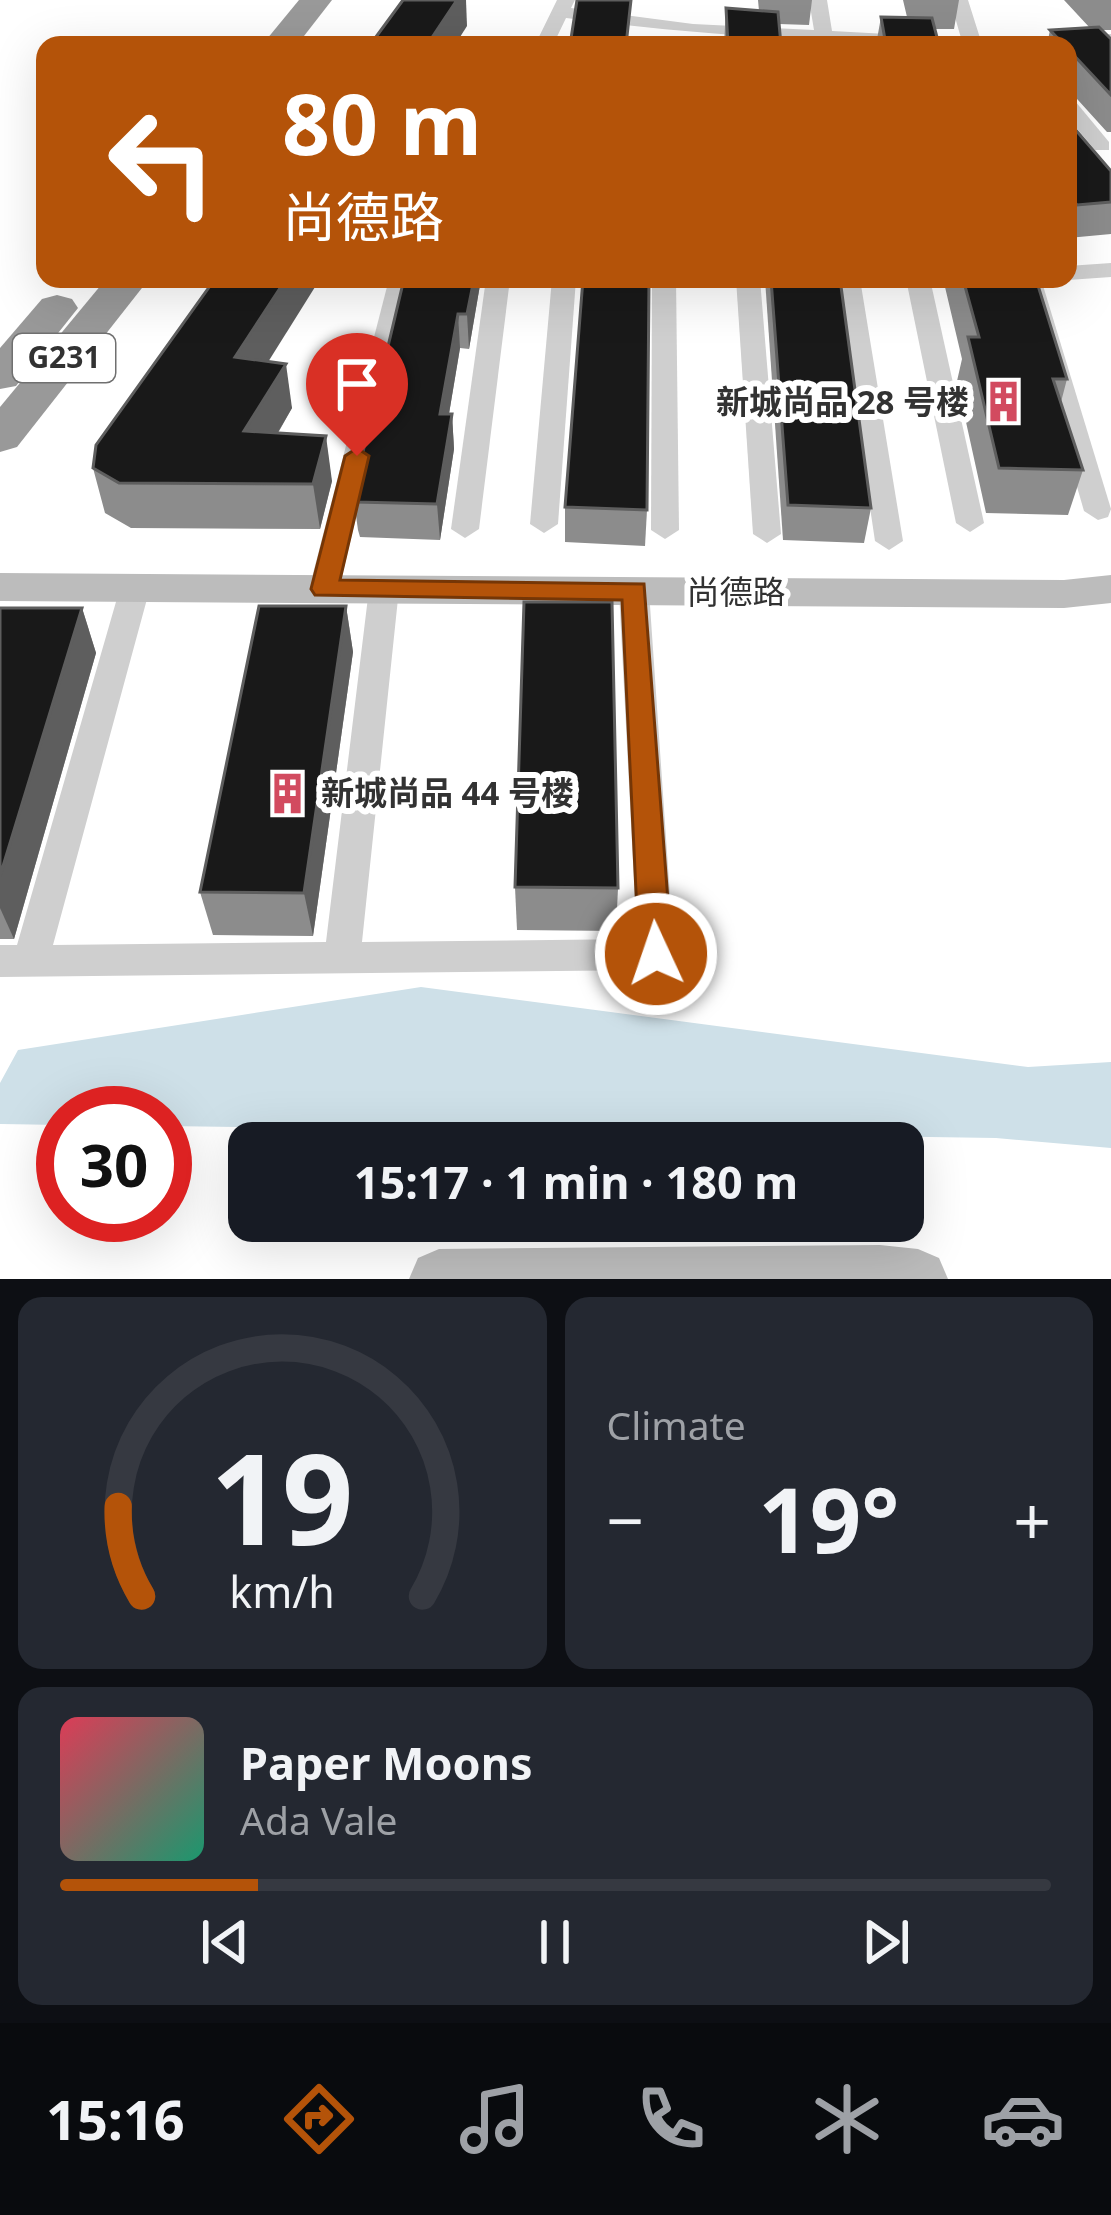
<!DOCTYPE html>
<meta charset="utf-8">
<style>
:root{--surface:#171b24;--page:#242831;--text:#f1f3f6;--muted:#9ea1a6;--line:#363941;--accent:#b45309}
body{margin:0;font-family:"Noto Sans","Noto Sans SC",sans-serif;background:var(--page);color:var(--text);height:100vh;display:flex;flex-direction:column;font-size:45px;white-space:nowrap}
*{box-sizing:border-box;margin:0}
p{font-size:39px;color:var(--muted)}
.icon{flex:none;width:66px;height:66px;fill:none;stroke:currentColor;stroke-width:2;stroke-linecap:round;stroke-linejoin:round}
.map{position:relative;height:1279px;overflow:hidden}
.panel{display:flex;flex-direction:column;gap:18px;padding:18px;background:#0d0f14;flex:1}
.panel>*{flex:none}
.banner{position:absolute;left:36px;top:36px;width:1041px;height:252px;border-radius:24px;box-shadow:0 12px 48px #0002;background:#b45309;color:#fff;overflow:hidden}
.speed{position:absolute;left:36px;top:1086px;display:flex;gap:24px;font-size:60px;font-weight:700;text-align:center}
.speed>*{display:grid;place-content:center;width:156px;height:156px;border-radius:50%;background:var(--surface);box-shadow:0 12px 48px #0002;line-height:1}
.speed .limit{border:18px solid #d22;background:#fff;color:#111}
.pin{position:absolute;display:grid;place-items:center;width:102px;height:102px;color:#fff;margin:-123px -51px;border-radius:50% 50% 50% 0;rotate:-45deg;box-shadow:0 0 12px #0007}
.pin .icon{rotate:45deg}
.me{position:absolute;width:132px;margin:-66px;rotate:357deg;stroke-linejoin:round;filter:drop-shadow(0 0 9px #0008)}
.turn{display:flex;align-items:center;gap:42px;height:252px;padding:0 48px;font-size:54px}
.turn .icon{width:156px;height:156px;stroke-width:2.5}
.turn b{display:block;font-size:84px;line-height:102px}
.big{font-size:90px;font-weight:700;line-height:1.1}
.panel .tile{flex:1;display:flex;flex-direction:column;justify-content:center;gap:18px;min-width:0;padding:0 42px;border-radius:24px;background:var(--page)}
.panel .dial{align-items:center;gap:0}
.dial svg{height:312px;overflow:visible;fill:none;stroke:var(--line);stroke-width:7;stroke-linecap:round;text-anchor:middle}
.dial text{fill:var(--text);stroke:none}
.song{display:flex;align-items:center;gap:36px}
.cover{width:144px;height:144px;border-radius:18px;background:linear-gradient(135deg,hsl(350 70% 55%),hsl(160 70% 35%))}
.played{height:12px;border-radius:6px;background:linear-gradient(90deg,var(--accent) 20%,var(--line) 20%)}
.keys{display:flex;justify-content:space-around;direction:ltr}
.heat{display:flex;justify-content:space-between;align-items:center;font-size:66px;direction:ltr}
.panel .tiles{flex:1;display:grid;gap:18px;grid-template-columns:1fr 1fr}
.tile:last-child{grid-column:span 2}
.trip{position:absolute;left:228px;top:1122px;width:696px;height:120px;border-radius:24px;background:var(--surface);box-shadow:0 12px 48px #0002;font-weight:700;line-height:120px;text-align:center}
.menu{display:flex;height:192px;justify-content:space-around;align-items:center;background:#090b0e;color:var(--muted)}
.menu .icon{width:84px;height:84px}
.menu .current{color:var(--accent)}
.menu b{font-size:54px;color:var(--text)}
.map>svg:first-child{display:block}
</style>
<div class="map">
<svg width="1111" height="1279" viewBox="0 0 1111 1279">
<rect width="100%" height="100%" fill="#fff"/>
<path fill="#cee0e8" d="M 421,987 L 1028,1067 L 1111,1062 L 1111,1148 L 996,1138 L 165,1126 L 165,1113 L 63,1113 L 63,1125 L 0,1124 L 0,1083 L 18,1050 Z"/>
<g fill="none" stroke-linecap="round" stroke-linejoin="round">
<g fill="#cfcfcf" fill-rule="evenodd">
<path d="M 557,0 L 575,0 L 571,8 L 693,24 L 814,30 L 809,0 L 827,0 L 832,31 L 961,38 L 950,0 L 968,0 L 980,38 L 1007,45 C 859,45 713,37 566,18 L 553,45 L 535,45 Z"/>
<path d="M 1111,34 L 1111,46 L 1030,45 L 1039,39 Z"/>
<path d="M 1068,99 L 1075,101 L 1109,142 L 1109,150 L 1095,150 L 1068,118 Z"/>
<path d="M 1111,263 L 1111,277 L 1068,280 L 1064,279 L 1068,266 Z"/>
<path d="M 389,279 L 413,279 L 339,589 L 324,599 L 309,589 Z"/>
<path d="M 486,279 L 510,279 L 479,529 L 465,538 L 451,529 Z"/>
<path d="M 552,279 L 576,279 L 558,524 L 544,533 L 530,524 Z"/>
<path d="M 652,279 L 676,279 L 679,530 L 665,539 L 651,530 Z"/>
<path d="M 736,279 L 760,279 L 781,534 L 767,543 L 753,534 Z"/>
<path d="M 836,279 L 860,279 L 903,541 L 889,550 L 875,541 Z"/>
<path d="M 906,279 L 930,279 L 984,523 L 970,532 L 956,523 Z"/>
<path d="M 1017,279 L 1041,279 L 1111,509 L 1108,517 L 1098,520 L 1084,511 Z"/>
<path d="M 135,578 L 150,588 L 53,945 L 326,942 L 369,589 L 384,579 L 399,589 L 362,942 L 637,939 L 619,591 L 634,581 L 649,591 L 674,954 L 669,965 L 656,970 L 0,977 L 0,945 L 17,945 L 120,588 Z"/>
</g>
<g fill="#bcbcbc" fill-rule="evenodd">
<path d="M 0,573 L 1064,580 L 1111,575 L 1111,603 L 1064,608 L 0,601 Z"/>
<path d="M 880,1245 L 918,1249 L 939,1258 L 948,1279 L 409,1279 L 418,1258 L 439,1249 Z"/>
</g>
<g fill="#999" fill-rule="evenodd">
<path d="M 299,0 L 332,0 L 297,45 L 262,45 Z"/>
<path d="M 106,279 L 149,279 L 17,447 L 0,452 L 0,407 Z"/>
<path d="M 57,295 L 72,299 L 78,308 L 16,386 L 0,389 L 0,348 L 42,299 Z"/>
</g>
</g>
<g fill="#8c8c8c">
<path d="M 758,0 L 812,0 L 809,25 L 779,24 L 781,45 L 724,45 L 726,8 L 759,11 Z"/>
<path d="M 903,0 L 959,0 L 954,29 L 935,29 L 939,45 L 876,45 L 881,17 L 907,17 Z"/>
<path d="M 1064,0 L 1111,0 L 1111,30 L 1103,30 L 1111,39 L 1111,132 L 1107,132 L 1068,89 L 1068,45 L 1047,45 L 1050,30 L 1090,28 Z"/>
<path d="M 1068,121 L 1111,171 L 1111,234 L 1068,238 Z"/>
<path d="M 404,279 L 481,279 L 469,349 L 460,348 L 449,414 L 452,414 L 454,449 L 440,540 L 360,537 L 358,530 L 353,494 Z"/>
<path d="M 765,279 L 840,279 L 871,508 L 864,543 L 783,540 Z"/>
<path d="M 946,279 L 1036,279 L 1067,379 L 1061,402 L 1083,470 L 1068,515 L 986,513 L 957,381 L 962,359 L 945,287 Z"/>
<path d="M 268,362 L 292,408 L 278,433 L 332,481 L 320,529 L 131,528 L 105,513 L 93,468 Z"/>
<path d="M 565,507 L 647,510 L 645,546 L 565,542 Z"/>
<path d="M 346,606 L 353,652 L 313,936 L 213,935 L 200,892 Z"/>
<path d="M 0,608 L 82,608 L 96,653 L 14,939 L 0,939 Z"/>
<path d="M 515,887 L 618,888 L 616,931 L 517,930 Z"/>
</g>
<g fill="#5e5e5e">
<path d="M 457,0 L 466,0 L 467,26 L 455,45 L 427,45 Z"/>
<path d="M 286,279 L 320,279 L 243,402 L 235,357 Z"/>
<path d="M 474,279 L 481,279 L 469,349 L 467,314 Z"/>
<path d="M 458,314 L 460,348 L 443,449 L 440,414 Z"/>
<path d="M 286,364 L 292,408 L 253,475 L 244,431 Z"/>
<path d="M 452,414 L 454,449 L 440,540 L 437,504 Z"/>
<path d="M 326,436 L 332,481 L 320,529 L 313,484 Z"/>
<path d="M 346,606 L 353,652 L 313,936 L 304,893 Z"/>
<path d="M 82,608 L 96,653 L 14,939 L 0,908 L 0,876 Z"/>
</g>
<g fill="#191919" stroke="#5e5e5e" stroke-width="3">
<path d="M 403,0 L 457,0 L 427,45 L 370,45 Z"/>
<path d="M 577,0 L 631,0 L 626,45 L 570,45 Z"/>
<path d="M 726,8 L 778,12 L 781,45 L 728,45 Z"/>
<path d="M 881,17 L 932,18 L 939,45 L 886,45 Z"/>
<path d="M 1099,27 L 1111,39 L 1111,95 L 1068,49 L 1068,45 L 1064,45 L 1050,30 Z"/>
<path d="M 1068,121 L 1111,171 L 1111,202 L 1077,205 L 1068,194 Z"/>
<path d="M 215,279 L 286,279 L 235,357 L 286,364 L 244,431 L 326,436 L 313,484 L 119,483 L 93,468 L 96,445 Z"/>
<path d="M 404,279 L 474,279 L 467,314 L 458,314 L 440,414 L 452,414 L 437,504 L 356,502 L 353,494 Z"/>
<path d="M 583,279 L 649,279 L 647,510 L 565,507 Z"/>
<path d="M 771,279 L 840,279 L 871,508 L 788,505 Z"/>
<path d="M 963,279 L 1036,279 L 1067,379 L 1053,379 L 1083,470 L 999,468 L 968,337 L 979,337 Z"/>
<path d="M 524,602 L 612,602 L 618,888 L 515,887 Z"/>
<path d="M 259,606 L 346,606 L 304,893 L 200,892 Z"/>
<path d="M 0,608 L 82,608 L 0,876 Z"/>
</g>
<path fill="#b45309" stroke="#753606" stroke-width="3" d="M 357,448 L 369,456 L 340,580 L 644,584 L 672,954 L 667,964 L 656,968 L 644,964 L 639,954 L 622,600 L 315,595 L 311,589 L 345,456 Z"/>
<defs>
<symbol id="building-bare" viewBox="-9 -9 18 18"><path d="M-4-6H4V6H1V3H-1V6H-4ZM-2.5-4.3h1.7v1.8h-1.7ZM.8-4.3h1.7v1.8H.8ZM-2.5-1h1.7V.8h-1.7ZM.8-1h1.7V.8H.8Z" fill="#d24a5f" stroke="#fff" stroke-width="2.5" paint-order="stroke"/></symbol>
</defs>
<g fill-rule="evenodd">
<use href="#building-bare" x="974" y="372" width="59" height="59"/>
<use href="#building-bare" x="258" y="764" width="59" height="59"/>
</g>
<g text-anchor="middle" stroke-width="12" stroke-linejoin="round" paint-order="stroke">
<rect fill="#fff" stroke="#707070" stroke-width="3" x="13" y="334" width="102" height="48" rx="9"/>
<g font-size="30" font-weight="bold" fill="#323232">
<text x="64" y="368">G231</text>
</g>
<g font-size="33" font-weight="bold" fill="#323232" stroke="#fff" text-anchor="end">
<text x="969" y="414">新城尚品 28 号楼</text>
<text x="321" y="805" text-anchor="start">新城尚品 44 号楼</text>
</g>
<g font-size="33" fill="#323232" stroke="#fff">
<text x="736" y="604">尚德路</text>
</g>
</g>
</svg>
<div class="speed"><div class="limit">30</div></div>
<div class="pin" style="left:357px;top:456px;background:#d93025"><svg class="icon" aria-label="arrive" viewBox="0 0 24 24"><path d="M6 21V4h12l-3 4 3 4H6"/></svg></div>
<svg class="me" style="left:656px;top:954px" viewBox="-20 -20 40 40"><circle r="17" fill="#b45309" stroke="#fff" stroke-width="3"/><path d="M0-11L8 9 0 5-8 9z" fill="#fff"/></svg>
<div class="trip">15:17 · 1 min · 180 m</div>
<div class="banner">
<div class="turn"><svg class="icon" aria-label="left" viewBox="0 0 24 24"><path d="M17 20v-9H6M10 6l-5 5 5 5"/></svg><div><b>80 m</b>尚德路</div></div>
</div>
</div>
<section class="panel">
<div class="tiles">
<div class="tile dial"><svg viewBox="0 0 100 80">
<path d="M14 69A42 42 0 1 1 86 69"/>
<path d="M14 69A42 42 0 0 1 8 46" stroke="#b45309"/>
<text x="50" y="56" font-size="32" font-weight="700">19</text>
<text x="50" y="72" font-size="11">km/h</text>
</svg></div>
<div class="tile"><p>Climate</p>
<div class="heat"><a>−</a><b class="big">19°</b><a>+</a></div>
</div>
<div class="tile">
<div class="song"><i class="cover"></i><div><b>Paper Moons</b><p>Ada Vale</p></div></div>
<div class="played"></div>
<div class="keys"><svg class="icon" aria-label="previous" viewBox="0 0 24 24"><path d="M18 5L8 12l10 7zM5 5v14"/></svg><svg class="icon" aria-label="pause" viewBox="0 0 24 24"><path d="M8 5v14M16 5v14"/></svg><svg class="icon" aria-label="next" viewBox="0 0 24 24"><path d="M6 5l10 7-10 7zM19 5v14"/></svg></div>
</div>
</div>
</section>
<nav class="menu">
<b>15:16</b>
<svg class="icon current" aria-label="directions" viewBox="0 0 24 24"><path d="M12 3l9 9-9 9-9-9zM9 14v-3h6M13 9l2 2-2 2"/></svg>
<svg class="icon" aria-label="music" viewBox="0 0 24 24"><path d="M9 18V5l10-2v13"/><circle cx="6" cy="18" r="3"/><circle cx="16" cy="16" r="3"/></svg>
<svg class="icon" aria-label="phone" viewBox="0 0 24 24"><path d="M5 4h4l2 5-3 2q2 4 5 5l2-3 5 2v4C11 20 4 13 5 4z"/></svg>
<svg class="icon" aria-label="climate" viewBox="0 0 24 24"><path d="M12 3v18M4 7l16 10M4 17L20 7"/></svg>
<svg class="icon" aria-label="car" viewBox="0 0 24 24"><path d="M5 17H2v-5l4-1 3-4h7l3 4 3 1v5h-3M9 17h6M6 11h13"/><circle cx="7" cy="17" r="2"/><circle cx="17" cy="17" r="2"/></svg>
</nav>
